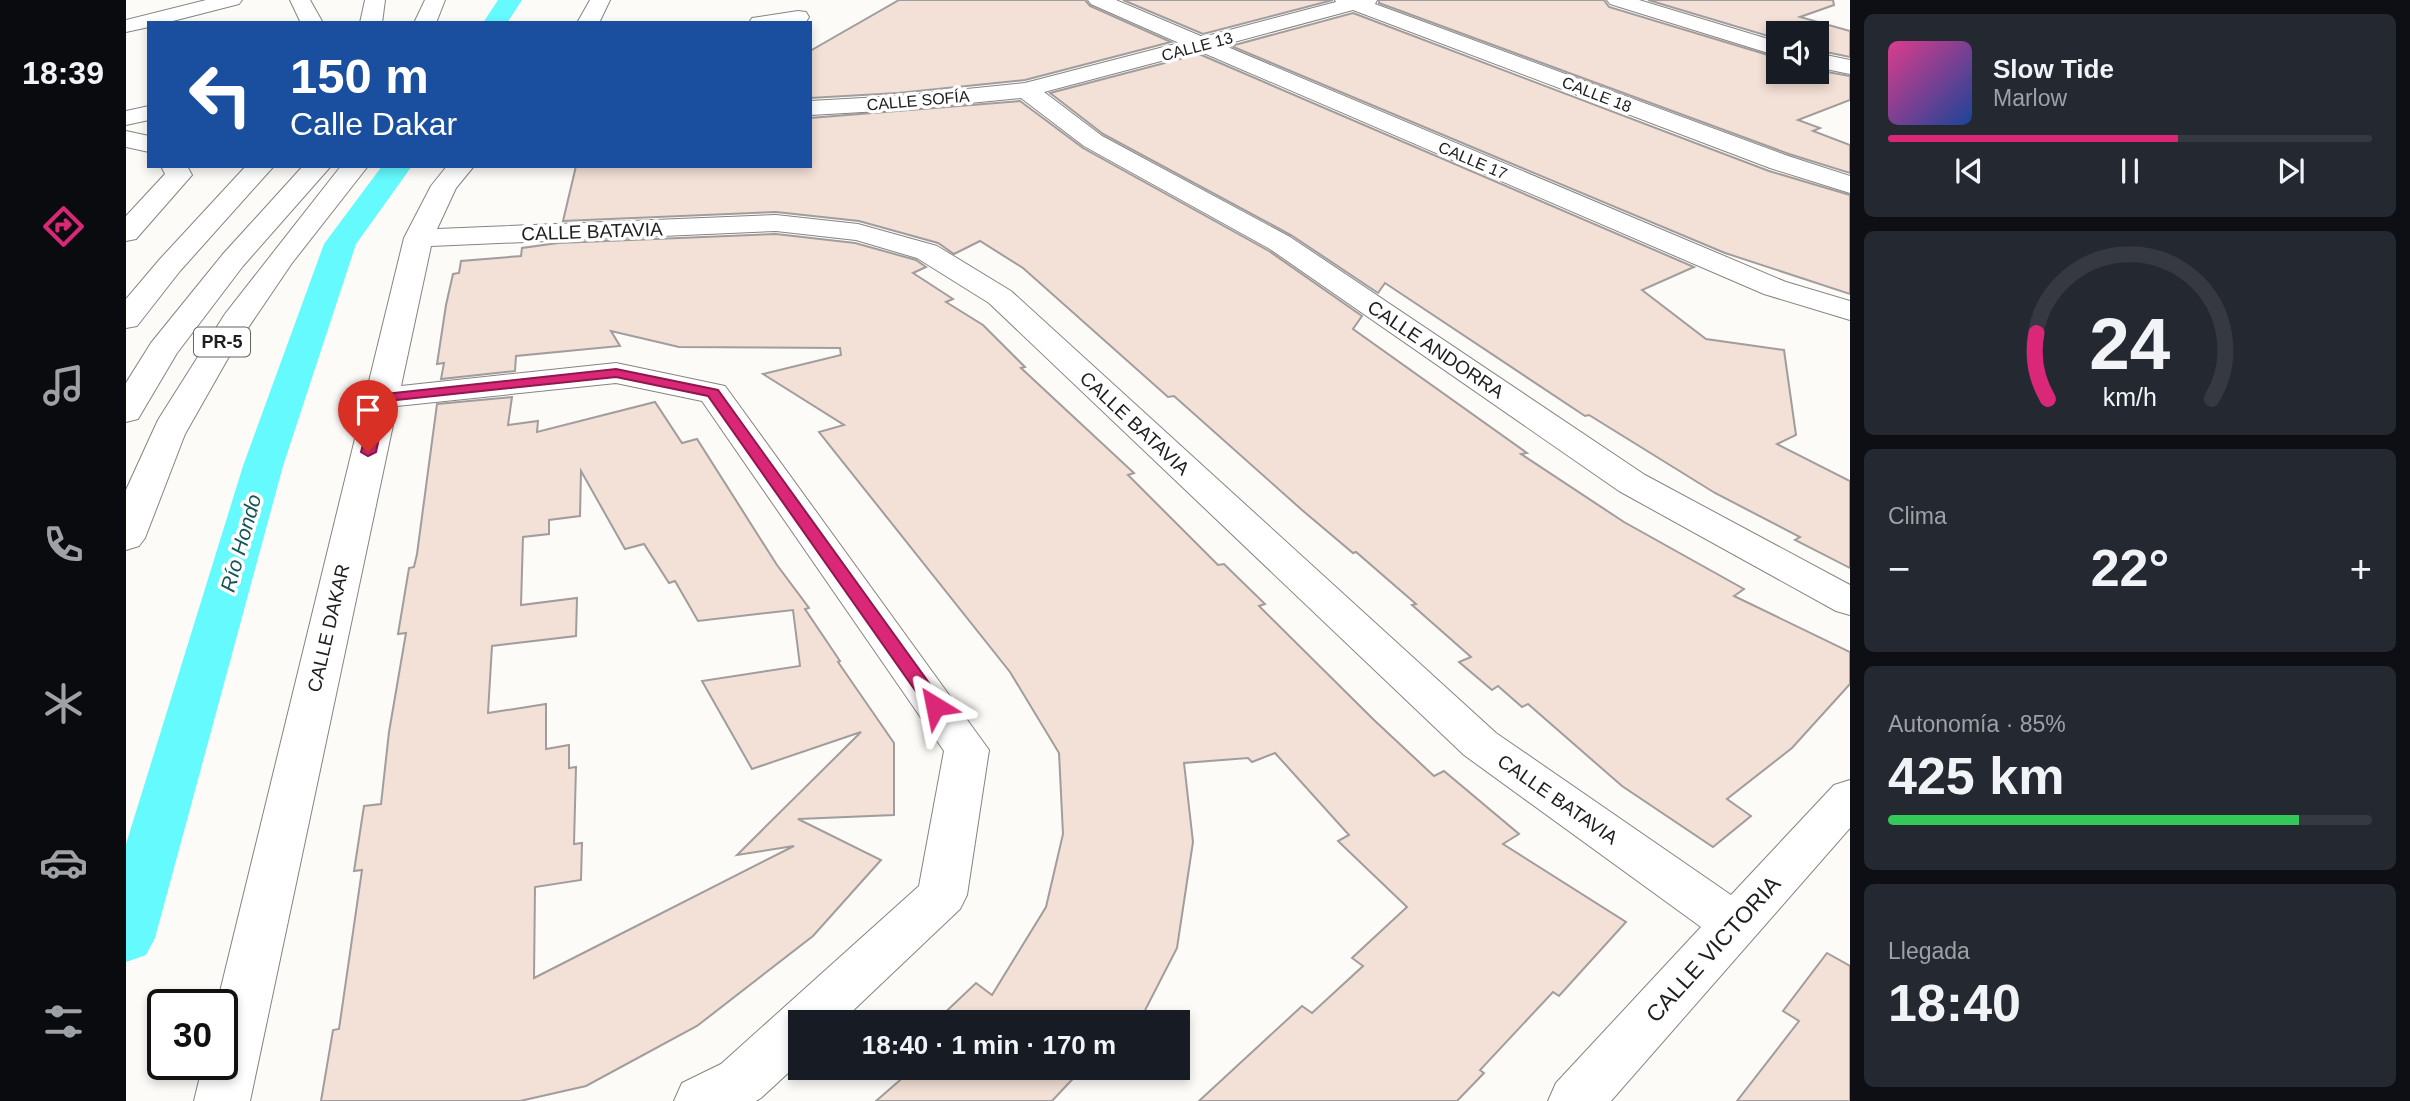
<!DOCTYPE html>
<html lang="es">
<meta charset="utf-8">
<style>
:root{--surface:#171b24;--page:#242831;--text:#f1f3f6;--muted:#9ea1a6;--line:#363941;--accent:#db2777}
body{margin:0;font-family:Arial,sans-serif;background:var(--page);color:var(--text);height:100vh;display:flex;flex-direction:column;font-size:26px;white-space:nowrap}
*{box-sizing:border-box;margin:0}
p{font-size:23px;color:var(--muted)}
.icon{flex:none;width:38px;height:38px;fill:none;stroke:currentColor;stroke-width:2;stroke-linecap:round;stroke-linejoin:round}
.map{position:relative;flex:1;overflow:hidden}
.sheet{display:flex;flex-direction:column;gap:14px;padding:14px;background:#0d0f14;width:560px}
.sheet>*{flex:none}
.top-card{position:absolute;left:21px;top:21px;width:665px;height:147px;border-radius:0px;box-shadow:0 4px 10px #0003;background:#1a4fa0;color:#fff;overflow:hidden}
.controls{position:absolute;left:1640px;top:21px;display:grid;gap:14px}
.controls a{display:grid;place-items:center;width:63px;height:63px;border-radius:0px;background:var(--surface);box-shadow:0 4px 10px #0003;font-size:35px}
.speed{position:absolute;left:21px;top:989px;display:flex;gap:14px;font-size:35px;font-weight:700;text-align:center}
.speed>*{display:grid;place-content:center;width:91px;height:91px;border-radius:50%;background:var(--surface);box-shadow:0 4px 10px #0003;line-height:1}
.speed .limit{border:4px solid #111;border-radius:10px;background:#fff;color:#111}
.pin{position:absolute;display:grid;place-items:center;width:60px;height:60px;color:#fff;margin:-72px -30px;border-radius:50% 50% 50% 0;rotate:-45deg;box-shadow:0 0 7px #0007}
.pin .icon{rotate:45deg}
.me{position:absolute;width:77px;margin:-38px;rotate:325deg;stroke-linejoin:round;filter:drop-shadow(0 0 5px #0008)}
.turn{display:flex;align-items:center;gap:24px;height:147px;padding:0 28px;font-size:32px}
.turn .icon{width:91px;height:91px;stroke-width:2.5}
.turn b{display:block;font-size:49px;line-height:60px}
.big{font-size:52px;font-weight:800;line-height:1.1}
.sheet .tile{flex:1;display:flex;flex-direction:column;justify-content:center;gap:10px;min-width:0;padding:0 24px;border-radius:10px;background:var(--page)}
.sheet .dial{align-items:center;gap:0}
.dial svg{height:182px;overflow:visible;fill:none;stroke:var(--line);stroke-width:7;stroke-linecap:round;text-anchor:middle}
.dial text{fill:var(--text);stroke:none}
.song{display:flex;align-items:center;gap:21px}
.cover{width:84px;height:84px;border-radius:10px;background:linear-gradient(135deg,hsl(330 70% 55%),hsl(220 70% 35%))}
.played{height:7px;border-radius:4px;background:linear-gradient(90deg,var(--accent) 60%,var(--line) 60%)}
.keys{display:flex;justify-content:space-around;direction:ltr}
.heat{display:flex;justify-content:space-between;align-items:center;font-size:38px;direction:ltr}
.charge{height:10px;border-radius:5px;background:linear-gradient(90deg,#34c759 85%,var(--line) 0)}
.trip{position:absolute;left:662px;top:1010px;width:402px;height:70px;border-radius:0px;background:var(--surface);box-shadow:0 4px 10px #0003;font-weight:800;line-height:70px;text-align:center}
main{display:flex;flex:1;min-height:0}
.dock{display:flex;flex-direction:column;width:126px;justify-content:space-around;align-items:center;background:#090b0e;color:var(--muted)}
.dock .icon{width:49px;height:49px}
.dock .current{color:var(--accent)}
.dock b{font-size:32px;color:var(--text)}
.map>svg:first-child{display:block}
</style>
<main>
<nav class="dock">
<b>18:39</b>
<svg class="icon current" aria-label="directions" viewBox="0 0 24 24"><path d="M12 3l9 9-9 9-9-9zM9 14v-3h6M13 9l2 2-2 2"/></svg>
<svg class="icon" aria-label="music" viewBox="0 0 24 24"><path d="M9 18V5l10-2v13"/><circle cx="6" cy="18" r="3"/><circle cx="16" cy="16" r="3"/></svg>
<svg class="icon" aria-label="phone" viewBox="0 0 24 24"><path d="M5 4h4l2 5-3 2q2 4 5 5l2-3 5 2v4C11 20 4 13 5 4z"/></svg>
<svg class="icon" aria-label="climate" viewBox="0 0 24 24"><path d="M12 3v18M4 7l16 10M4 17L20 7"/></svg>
<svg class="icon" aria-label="car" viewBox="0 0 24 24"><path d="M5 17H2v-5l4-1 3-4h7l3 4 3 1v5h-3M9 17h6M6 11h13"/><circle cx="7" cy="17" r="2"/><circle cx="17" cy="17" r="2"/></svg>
<svg class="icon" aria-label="filters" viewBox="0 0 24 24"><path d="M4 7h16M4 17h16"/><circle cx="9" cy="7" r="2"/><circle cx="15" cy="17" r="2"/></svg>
</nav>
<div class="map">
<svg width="1724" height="1101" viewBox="0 0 1724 1101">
<rect width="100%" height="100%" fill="#fdfbf8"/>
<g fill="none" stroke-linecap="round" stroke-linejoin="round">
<g fill="#64fafe" fill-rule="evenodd">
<path d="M 372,0 L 396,0 L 381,23 L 357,23 Z"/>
<path d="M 256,166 L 286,166 L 230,244 L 157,466 L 29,938 L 20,955 L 0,962 L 0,844 L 117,466 L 198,244 Z"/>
</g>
</g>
<g fill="#f3e0d6" stroke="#a09d9c" stroke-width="2" fill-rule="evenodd">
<path d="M 773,0 L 959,0 L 964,6 L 1045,42 L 899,80 L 772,93 L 684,98 L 684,51 Z"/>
<path d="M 997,0 L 1207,0 L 1077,34 Z"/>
<path d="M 1253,0 L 1478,0 L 1483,7 L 1652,58 L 1652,72 L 1690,70 L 1724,76 L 1724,100 L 1672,120 L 1694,128 L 1687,131 L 1724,145 L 1724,173 L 1663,154 L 1253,3 Z"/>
<path d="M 1522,0 L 1707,0 L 1708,5 L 1674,17 L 1724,31 L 1724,57 L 1690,50 L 1690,33 L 1652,33 L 1652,39 Z"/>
<path d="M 1227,13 L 1643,171 L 1724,195 L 1724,294 L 1599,253 L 1105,46 Z"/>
<path d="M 1073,54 L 1568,267 L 1516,290 L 1580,339 L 1658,350 L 1670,435 L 1651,444 L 1724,481 L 1724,568 L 1669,540 L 1674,537 L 1589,493 L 1463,415 L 1459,416 L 1259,283 L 1252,293 L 1165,235 L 977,134 L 924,93 Z"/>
<path d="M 894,101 L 957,148 L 1143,251 L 1236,316 L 1227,329 L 1401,453 L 1395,454 L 1498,522 L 1618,589 L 1608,596 L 1724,652 L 1724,684 L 1666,748 L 1601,799 L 1625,816 L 1587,847 L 1496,786 L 1402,704 L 1396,707 L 1372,686 L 1366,690 L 1333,662 L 1345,657 L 1286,605 L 1290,604 L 1230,552 L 1227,553 L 1176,510 L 1048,396 L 1042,397 L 897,268 L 854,241 L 828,254 L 812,243 L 733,221 L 650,212 L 437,221 L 450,166 L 684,166 L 684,118 Z"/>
<path d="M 650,234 L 729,243 L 790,260 L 800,267 L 787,273 L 827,299 L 820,302 L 857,325 L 899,367 L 895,368 L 1008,473 L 1002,475 L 1092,565 L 1098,564 L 1139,604 L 1133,606 L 1248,720 L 1308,776 L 1318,771 L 1393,834 L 1377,844 L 1500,922 L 1433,996 L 1427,992 L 1354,1070 L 1358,1073 L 1331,1101 L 1073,1101 L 1176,1006 L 1186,1013 L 1237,966 L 1226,958 L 1281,907 L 1212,841 L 1223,835 L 1149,753 L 1126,762 L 1122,758 L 1058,763 L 1067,842 L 1051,948 L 1013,1022 L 809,1022 L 850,983 L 866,995 L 920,907 L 937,834 L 933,753 L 884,672 L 693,432 L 718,425 L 637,374 L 715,355 L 714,348 L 553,347 L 485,331 L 494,346 L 390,356 L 389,371 L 315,379 L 318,363 L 311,364 L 320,305 L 327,274 L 333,273 L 335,261 L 395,256 L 396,248 L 432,243 Z"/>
<path d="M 386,397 L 382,425 L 412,421 L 411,432 L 529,402 L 556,443 L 571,439 L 651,565 L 683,608 L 679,609 L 714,661 L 712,662 L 768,743 L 768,815 L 672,819 L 755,860 L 687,936 L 571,1026 L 460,1086 L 394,1101 L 195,1101 L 207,1030 L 213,1029 L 236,870 L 228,871 L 238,806 L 255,804 L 263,732 L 280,633 L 272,634 L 283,568 L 288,567 L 291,554 L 311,404 ZM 455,471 L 499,549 L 518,544 L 543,583 L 549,581 L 572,621 L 667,610 L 674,666 L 576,681 L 626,769 L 735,732 L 611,855 L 668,846 L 408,978 L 409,887 L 455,880 L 456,843 L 448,844 L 450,767 L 443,768 L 443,745 L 420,749 L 420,704 L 362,713 L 366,646 L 450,636 L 451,598 L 395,605 L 397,537 L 423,534 L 423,520 L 454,516 Z"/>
<path d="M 1701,953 L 1724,966 L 1724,1101 L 1611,1101 L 1673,1021 L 1657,1011 Z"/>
<path d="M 788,1068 L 957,1068 L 926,1101 L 750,1101 Z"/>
</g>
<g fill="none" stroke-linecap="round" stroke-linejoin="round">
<defs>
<g id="minor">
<path d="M 80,0 L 116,0 L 113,4 L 39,23 L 23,23 L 23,27 L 0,32 L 0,20 Z"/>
<path d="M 164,0 L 184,0 L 197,23 L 175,23 Z"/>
<path d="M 464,0 L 484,0 L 473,23 L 451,23 Z"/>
<path d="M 962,0 L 990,0 L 1077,37 L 1210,2 L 1209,0 L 1251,0 L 1249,4 L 1662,156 L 1724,176 L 1724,193 L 1644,168 L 1227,10 L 1097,45 L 1660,282 L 1724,301 L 1724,320 L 1638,294 L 1073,51 L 918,92 L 976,136 L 1164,237 L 1519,475 L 1724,585 L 1724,615 L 1710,611 L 1493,491 L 1144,249 L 958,146 L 895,98 L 772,110 L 684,115 L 684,101 L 772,96 L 899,83 L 1053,43 L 965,4 Z"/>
<path d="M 1481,0 L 1513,0 L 1652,42 L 1652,56 L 1484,4 Z"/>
<path d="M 672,11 L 680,12 L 683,17 L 680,22 L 623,23 L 626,18 Z"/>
<path d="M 1690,53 L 1724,60 L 1724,74 L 1690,67 Z"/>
<path d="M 23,106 L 23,120 L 0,125 L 0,111 Z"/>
<path d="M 321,166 L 348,166 L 330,188 L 311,229 L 650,215 L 732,224 L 811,246 L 885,291 L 1370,733 L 1605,895 L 1708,785 L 1724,780 L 1724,828 L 1485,1101 L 1422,1101 L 1430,1083 L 1575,927 L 1338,755 L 863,303 L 791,258 L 730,240 L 650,231 L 305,246 L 275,386 L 490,363 L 599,386 L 863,750 L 841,895 L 834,909 L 715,1022 L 674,1022 L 674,1062 L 635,1098 L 630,1101 L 548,1101 L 556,1083 L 595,1064 L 793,886 L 818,751 L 576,401 L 490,383 L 271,406 L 124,1101 L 68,1101 L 77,1064 L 96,1064 L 96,1004 L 91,1004 L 278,238 L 305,186 Z"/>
</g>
<g id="highway">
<path d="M 239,0 L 259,0 L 256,23 L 234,23 Z"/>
<path d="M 299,0 L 319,0 L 310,23 L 288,23 Z"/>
<path d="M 0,131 L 23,136 L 23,152 L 0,147 Z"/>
<path d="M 35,166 L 61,166 L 66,175 L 10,239 L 0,241 L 0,216 L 39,174 Z"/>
<path d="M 120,166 L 148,166 L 54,271 L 11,326 L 0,328 L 0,299 L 34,259 Z"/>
<path d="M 177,166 L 205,166 L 117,266 L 51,353 L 12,419 L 0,422 L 0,383 L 25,343 L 97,254 Z"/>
<path d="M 215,166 L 242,166 L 166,263 L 105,353 L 59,434 L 19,538 L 13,546 L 0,550 L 0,490 L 32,420 L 99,314 Z"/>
</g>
</defs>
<use href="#minor" stroke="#868482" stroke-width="2"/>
<use href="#highway" stroke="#868482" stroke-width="2"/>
<use href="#minor" fill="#fff" fill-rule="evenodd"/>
<use href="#highway" fill="#fff" fill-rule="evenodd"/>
</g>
<path fill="#db2777" stroke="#8e194d" stroke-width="2" d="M 490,369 L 592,390 L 816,701 L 818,706 L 816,710 L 803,710 L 582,396 L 490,377 L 261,401 L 250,452 L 242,456 L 235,452 L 250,395 Z"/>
<g text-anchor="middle" stroke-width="7" stroke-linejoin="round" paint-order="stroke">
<g font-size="16" fill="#21201f" stroke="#fff">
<text transform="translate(1071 46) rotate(-15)" y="6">CALLE 13</text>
<text transform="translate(1471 94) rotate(21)" y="6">CALLE 18</text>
<text transform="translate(792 100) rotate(-5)" y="6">CALLE SOFÍA</text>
<text transform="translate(1347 160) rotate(23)" y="6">CALLE 17</text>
</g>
<rect fill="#fff" stroke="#646362" stroke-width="2" x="68" y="327.5" width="56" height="29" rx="5"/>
<g font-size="18" font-weight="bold" fill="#21201f">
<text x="96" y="348">PR-5</text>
</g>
<g font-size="19" fill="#21201f" stroke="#fff">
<text transform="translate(466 231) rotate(-2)" y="7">CALLE BATAVIA</text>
<text transform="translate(1310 349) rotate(34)" y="7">CALLE ANDORRA</text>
<text transform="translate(1009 423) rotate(43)" y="7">CALLE BATAVIA</text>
<text transform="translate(202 628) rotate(-77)" y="7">CALLE DAKAR</text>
<text transform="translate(1432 799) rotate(35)" y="7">CALLE BATAVIA</text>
</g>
<g font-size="21" font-style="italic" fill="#155658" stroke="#fff">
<text transform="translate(115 543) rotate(-74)" y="7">Río Hondo</text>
</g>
<g font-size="23" fill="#21201f" stroke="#fff">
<text transform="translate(1587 949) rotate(-48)" y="8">CALLE VICTORIA</text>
</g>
</g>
</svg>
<div class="controls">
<a><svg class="icon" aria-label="sound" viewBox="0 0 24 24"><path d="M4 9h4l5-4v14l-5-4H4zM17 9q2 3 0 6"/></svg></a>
</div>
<div class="speed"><div class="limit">30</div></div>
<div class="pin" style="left:242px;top:452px;background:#d93025"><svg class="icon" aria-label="arrive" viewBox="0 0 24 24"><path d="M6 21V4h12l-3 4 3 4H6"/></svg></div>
<svg class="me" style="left:809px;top:706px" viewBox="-20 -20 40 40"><path d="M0-17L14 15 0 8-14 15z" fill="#db2777" stroke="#fff" stroke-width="4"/></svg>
<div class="trip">18:40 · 1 min · 170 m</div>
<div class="top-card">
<div class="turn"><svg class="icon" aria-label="left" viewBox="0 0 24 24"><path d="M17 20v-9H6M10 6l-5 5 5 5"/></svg><div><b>150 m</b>Calle Dakar</div></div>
</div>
</div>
<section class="sheet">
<div class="tile">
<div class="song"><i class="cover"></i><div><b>Slow Tide</b><p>Marlow</p></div></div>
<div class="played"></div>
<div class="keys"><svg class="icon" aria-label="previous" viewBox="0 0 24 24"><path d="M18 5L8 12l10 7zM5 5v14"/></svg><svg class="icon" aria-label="pause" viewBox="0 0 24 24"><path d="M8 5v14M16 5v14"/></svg><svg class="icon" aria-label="next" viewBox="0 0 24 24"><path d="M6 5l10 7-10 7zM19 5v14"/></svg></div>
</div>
<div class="tile dial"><svg viewBox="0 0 100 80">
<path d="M14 69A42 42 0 1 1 86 69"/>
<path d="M14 69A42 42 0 0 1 9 40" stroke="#db2777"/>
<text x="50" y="56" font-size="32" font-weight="700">24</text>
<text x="50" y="72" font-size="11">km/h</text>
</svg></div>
<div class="tile"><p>Clima</p>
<div class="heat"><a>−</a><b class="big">22°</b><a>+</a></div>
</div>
<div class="tile"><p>Autonomía · 85%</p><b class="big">425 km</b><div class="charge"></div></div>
<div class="tile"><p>Llegada</p><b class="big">18:40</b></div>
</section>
</main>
